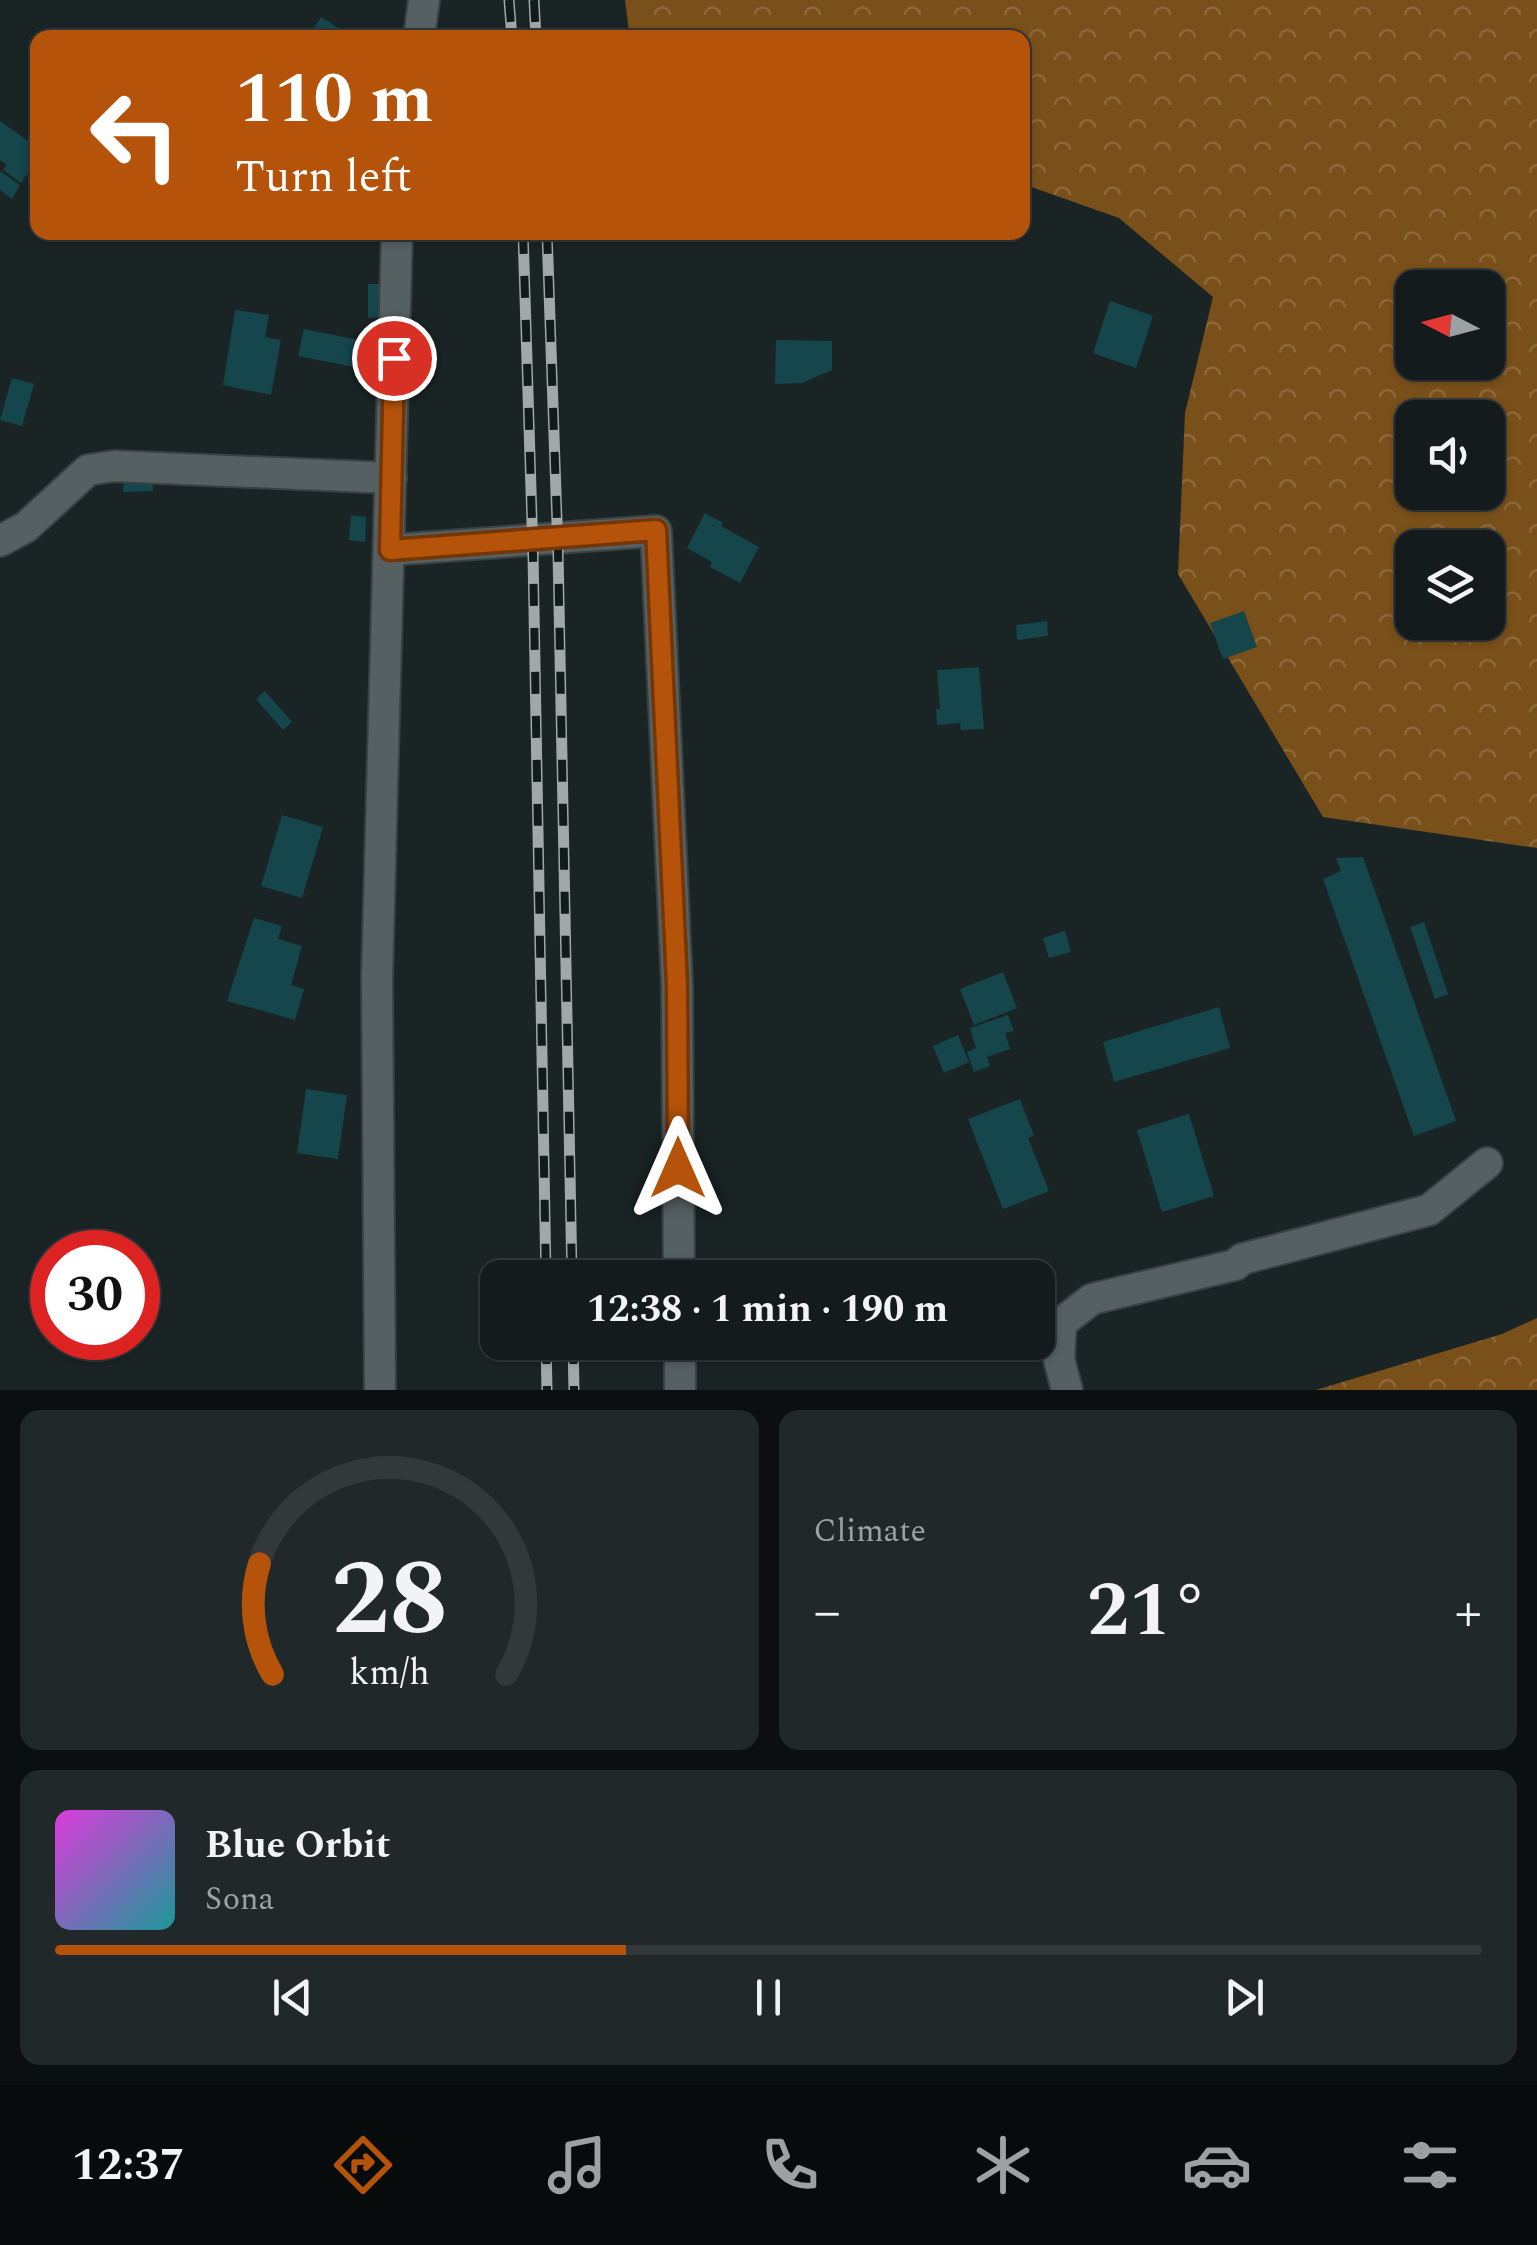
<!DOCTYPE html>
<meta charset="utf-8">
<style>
:root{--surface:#141b1c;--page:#212829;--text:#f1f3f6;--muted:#9da1a3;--line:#33393b;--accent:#b45309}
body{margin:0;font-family:Spectral,serif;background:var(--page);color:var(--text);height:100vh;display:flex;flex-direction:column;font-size:38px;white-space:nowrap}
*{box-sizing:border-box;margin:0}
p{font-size:32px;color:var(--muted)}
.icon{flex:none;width:55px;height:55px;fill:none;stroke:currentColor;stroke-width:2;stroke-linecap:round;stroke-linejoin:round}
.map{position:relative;height:1390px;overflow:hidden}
.sheet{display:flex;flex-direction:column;gap:20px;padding:20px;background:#0b0f0f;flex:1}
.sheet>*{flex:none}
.banner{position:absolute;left:30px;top:30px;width:1000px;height:210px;border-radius:20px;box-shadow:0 2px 8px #0004,0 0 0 2px var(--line);background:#b45309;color:#fff;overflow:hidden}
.needle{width:65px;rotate:276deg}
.buttons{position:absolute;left:1395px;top:270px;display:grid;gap:20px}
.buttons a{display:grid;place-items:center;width:110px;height:110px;border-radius:20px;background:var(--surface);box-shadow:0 2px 8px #0004,0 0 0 2px var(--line);font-size:50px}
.speed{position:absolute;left:30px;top:1230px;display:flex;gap:20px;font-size:50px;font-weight:700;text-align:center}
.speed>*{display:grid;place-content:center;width:130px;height:130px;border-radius:50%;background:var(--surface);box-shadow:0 2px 8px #0004,0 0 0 2px var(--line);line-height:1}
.speed .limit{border:15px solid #d22;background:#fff;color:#111}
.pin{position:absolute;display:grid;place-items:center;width:85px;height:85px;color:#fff;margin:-42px;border:5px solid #fff;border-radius:50%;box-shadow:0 2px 10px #0007}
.me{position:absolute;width:110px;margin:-55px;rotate:0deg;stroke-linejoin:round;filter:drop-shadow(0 0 8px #0008)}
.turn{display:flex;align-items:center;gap:35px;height:210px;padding:0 40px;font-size:45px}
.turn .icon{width:130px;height:130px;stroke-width:2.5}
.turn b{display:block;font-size:70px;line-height:85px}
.big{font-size:75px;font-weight:700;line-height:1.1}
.sheet .card{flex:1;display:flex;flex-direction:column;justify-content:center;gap:15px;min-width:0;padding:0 35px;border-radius:20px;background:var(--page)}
.sheet .dial{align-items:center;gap:0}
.dial svg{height:260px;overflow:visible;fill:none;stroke:var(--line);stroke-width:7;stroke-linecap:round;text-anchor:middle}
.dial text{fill:var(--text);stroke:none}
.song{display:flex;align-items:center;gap:30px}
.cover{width:120px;height:120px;border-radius:15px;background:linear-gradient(135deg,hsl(300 70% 55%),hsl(180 70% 35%))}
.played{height:10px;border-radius:5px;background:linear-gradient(90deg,var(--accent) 40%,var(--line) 40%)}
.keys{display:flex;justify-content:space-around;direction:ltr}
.heat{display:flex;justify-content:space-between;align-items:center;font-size:55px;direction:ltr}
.sheet .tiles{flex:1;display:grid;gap:20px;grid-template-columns:1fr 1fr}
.card:last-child{grid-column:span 2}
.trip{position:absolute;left:480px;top:1260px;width:575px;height:100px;border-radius:20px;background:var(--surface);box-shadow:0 2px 8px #0004,0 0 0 2px var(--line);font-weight:700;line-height:100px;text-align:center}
.tab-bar{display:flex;height:160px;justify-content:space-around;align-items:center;background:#080b0b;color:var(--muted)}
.tab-bar .icon{width:70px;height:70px}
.tab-bar .current{color:var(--accent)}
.tab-bar b{font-size:45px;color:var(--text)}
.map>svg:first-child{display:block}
</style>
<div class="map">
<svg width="1537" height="1390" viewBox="0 0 1537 1390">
<defs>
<pattern id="forest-crowns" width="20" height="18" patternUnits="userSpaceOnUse" patternTransform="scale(2.5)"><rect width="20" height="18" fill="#7a501a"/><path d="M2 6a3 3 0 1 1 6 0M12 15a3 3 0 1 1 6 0" fill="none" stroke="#8c683a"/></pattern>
</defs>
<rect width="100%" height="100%" fill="#1a2425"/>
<g fill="url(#forest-crowns)" fill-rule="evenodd">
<path d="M 625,0 L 1537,0 L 1537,848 L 1323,817 L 1178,574 L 1185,413 L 1213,297 L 1119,218 L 1023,184 L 1022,38 L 646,37 L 629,31 ZM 1412,288 L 1488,288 L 1488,362 L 1412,362 ZM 1412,418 L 1488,418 L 1488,492 L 1412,492 ZM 1412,548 L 1488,548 L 1488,622 L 1412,622 Z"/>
<path d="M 1537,1318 L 1537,1390 L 1316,1390 L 1502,1334 Z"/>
</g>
<g fill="#14464c">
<path d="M 321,17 L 355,38 L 297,38 L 300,32 L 308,37 Z"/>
<path d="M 0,121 L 38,148 L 35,179 L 27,174 L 21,183 L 3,170 L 7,165 L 0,160 Z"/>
<path d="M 0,171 L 20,185 L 12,199 L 0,190 Z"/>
<path d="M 368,284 L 382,284 L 383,317 L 368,318 Z"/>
<path d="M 1110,301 L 1153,316 L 1136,368 L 1093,353 Z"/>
<path d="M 235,310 L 269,315 L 265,337 L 281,340 L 271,395 L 223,385 Z"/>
<path d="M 304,329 L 359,340 L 354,367 L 298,356 Z"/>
<path d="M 776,340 L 832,341 L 832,370 L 802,383 L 775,384 Z"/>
<path d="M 12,378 L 34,384 L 22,426 L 0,420 Z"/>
<path d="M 153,479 L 153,491 L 123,492 L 124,480 Z"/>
<path d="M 705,513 L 723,523 L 721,526 L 759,547 L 740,583 L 710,567 L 712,562 L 687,548 Z"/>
<path d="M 351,515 L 366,517 L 365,542 L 349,540 Z"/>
<path d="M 1244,611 L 1257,647 L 1223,659 L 1210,623 Z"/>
<path d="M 1047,621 L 1048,636 L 1017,640 L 1016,625 Z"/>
<path d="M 979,667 L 984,729 L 961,730 L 960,723 L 937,725 L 936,709 L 940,709 L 937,670 Z"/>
<path d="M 265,691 L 292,722 L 283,730 L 256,699 Z"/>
<path d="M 282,815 L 323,827 L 302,898 L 261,886 Z"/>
<path d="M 1363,857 L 1456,1121 L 1414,1136 L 1323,879 L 1341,871 L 1336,858 Z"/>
<path d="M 254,918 L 282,926 L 278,939 L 302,946 L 291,985 L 304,989 L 295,1020 L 227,1001 Z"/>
<path d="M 1424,922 L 1448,994 L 1435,999 L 1410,927 Z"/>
<path d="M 1065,931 L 1071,952 L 1049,958 L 1043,938 Z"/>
<path d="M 1003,972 L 1017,1008 L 974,1025 L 960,989 Z"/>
<path d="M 1219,1007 L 1230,1048 L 1114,1082 L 1103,1042 Z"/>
<path d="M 1008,1015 L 1014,1031 L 1005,1033 L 1010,1049 L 987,1057 L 990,1066 L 974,1072 L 967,1052 L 976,1048 L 970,1028 Z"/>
<path d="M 958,1035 L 969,1062 L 944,1073 L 933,1046 Z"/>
<path d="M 306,1089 L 347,1095 L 338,1159 L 297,1153 Z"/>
<path d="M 1020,1099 L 1034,1136 L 1028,1138 L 1049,1191 L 1003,1209 L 968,1119 Z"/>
<path d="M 1189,1114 L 1214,1196 L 1162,1212 L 1137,1130 Z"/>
</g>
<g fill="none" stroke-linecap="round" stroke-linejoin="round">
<defs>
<g id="minor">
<path d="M 419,38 L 424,0"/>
<path d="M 0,541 L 26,527 L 88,470 L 114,466 L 391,478"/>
<path d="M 390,550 L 656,531 L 677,985 L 679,1278"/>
<path d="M 680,1342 L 680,1390"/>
<path d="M 380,1390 L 377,977 L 397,232"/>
<path d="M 1067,1390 L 1059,1359 L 1061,1323 L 1092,1299 L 1235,1265 L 1242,1259 L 1429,1210 L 1487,1163"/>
</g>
</defs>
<use href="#minor" stroke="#394142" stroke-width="34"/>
<use href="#minor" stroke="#546062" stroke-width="30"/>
<defs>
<g id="rail">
<path d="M 509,0 L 512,38"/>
<path d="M 534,0 L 536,38"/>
<path d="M 523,232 L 533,554 L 546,1278"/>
<path d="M 547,232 L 558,551 L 572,1278"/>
<path d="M 546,1342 L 547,1390"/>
<path d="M 573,1342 L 574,1390"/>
</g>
</defs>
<use href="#rail" stroke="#a0a8a8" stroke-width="11"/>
<use href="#rail" stroke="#111b1c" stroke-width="8" stroke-dasharray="22" stroke-linecap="butt"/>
</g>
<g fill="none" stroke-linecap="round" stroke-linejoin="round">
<defs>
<path id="route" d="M 394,358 L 390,550 L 656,530 L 677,985 L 678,1168"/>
</defs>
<use href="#route" stroke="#753606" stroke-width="25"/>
<use href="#route" stroke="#b45309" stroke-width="18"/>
</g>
</svg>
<div class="buttons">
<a><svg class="needle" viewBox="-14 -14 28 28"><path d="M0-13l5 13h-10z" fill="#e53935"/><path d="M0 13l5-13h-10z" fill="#9da1a3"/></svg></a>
<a><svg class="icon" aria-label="sound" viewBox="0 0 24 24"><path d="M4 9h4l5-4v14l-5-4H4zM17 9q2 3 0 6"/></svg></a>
<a><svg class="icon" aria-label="layers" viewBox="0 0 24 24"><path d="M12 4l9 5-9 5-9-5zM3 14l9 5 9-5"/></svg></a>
</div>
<div class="speed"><div class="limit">30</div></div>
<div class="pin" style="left:394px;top:358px;background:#d93025"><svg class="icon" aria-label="arrive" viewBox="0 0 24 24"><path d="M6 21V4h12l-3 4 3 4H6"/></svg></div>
<svg class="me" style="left:678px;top:1168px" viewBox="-20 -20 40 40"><path d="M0-17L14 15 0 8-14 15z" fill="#b45309" stroke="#fff" stroke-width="4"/></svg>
<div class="trip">12:38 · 1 min · 190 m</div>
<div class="banner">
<div class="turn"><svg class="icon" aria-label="left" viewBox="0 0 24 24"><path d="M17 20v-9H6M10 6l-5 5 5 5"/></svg><div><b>110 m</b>Turn left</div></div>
</div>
</div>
<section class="sheet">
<div class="tiles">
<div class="card dial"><svg viewBox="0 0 100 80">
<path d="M14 69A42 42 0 1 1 86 69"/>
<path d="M14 69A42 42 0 0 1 10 35" stroke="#b45309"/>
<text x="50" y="56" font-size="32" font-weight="700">28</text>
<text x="50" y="72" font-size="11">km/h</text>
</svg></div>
<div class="card"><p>Climate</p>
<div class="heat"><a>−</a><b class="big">21°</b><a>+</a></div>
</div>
<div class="card">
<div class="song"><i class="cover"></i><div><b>Blue Orbit</b><p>Sona</p></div></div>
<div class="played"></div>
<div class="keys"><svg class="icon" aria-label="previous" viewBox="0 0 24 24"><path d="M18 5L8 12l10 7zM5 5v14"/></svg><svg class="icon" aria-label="pause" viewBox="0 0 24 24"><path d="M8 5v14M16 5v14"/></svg><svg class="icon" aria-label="next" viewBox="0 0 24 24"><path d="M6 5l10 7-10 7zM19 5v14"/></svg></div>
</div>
</div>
</section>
<nav class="tab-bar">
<b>12:37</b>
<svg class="icon current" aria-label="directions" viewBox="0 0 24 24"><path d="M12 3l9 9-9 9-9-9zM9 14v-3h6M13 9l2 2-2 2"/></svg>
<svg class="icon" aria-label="music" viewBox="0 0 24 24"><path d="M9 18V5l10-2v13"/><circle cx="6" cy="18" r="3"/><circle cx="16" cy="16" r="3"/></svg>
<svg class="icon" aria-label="phone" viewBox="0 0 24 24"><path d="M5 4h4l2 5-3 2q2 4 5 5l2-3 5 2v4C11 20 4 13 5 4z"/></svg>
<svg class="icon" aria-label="climate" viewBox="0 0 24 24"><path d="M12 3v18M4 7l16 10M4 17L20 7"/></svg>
<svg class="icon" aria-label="car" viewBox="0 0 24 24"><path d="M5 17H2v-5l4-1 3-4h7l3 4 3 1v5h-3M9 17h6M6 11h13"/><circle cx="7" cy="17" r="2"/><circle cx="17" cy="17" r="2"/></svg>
<svg class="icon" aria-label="filters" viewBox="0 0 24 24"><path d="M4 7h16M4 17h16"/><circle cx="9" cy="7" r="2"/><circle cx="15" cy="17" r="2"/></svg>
</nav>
